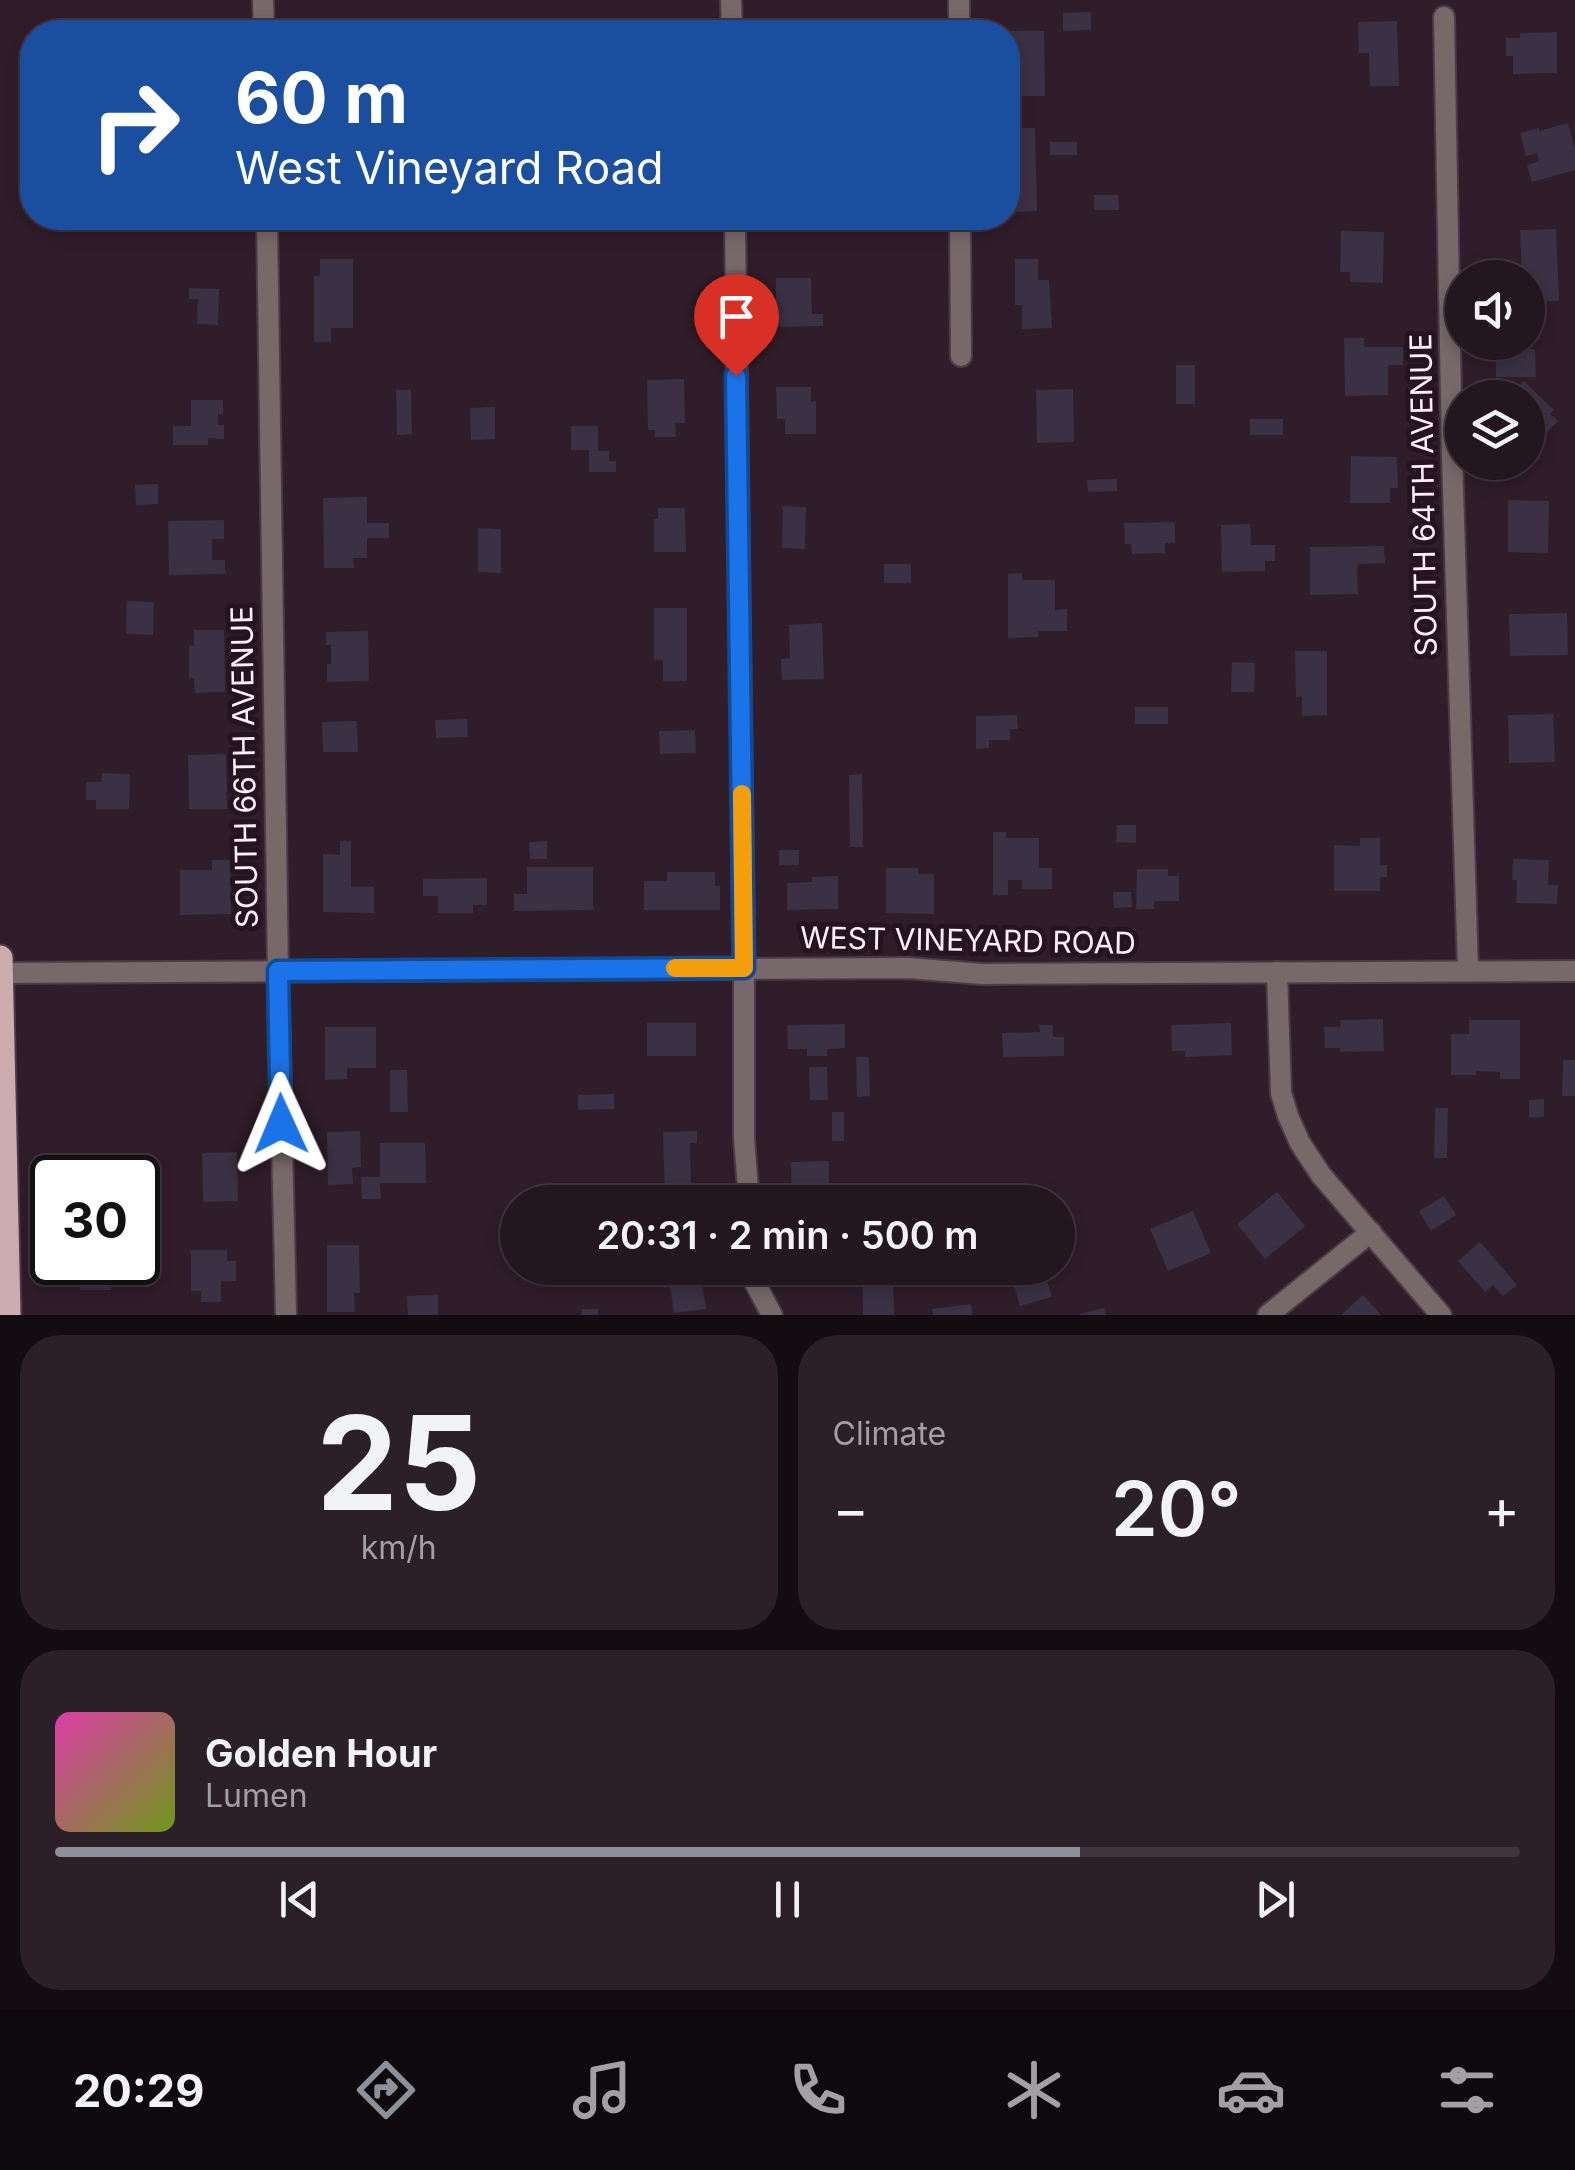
<!DOCTYPE html>
<meta charset="utf-8">
<style>
:root{--surface:#23161f;--page:#2b1f28;--text:#f1f3f6;--muted:#a39fa4;--line:#40353d;--accent:#8c9099}
body{margin:0;font-family:Inter,sans-serif;background:var(--page);color:var(--text);height:100vh;display:flex;flex-direction:column;font-size:38px;white-space:nowrap}
*{box-sizing:border-box;margin:0}
p{font-size:32px;color:var(--muted)}
.icon{flex:none;width:55px;height:55px;fill:none;stroke:currentColor;stroke-width:2;stroke-linecap:round;stroke-linejoin:round}
.map{position:relative;height:1315px;overflow:hidden}
.details{display:flex;flex-direction:column;gap:20px;padding:20px;background:#130c11;flex:1}
.details>*{flex:none}
.banner{position:absolute;left:20px;top:20px;width:1000px;height:210px;border-radius:40px;box-shadow:0 5px 15px #0003,0 0 0 2px var(--line);background:#1a4fa0;color:#fff;overflow:hidden}
.buttons{position:absolute;left:1445px;top:260px;display:grid;gap:20px}
.buttons a{display:grid;place-items:center;width:100px;height:100px;border-radius:50%;background:var(--surface);box-shadow:0 5px 15px #0003,0 0 0 2px var(--line);font-size:50px}
.speed{position:absolute;left:30px;top:1155px;display:flex;gap:20px;font-size:50px;font-weight:700;text-align:center}
.speed>*{display:grid;place-content:center;width:130px;height:130px;border-radius:50%;background:var(--surface);box-shadow:0 5px 15px #0003,0 0 0 2px var(--line);line-height:1}
.speed .limit{border:5px solid #111;border-radius:15px;background:#fff;color:#111}
.pin{position:absolute;display:grid;place-items:center;width:85px;height:85px;color:#fff;margin:-102px -42px;border-radius:50% 50% 50% 0;rotate:-45deg;box-shadow:0 0 10px #0007}
.pin .icon{rotate:45deg}
.me{position:absolute;width:110px;margin:-55px;rotate:359deg;stroke-linejoin:round;filter:drop-shadow(0 0 8px #0008)}
.turn{display:flex;align-items:center;gap:35px;height:210px;padding:0 50px;font-size:45px}
.turn .icon{width:130px;height:130px;stroke-width:2.5}
.turn b{display:block;font-size:70px;line-height:85px}
.big{font-size:75px;font-weight:600;line-height:1.1}
.details .tile{flex:1;display:flex;flex-direction:column;justify-content:center;gap:15px;min-width:0;padding:0 35px;border-radius:40px;background:var(--page)}
.details .dial{align-items:center;gap:0}
.dial b{font-size:130px;line-height:1}
.song{display:flex;align-items:center;gap:30px}
.cover{width:120px;height:120px;border-radius:15px;background:linear-gradient(135deg,hsl(320 70% 55%),hsl(80 70% 35%))}
.played{height:10px;border-radius:5px;background:linear-gradient(90deg,var(--accent) 70%,var(--line) 70%)}
.keys{display:flex;justify-content:space-around;direction:ltr}
.heat{display:flex;justify-content:space-between;align-items:center;font-size:55px;direction:ltr}
.details .tiles{flex:1;display:grid;gap:20px;grid-template-columns:1fr 1fr}
.tile:last-child{grid-column:span 2}
.trip{position:absolute;left:500px;top:1185px;width:575px;height:100px;border-radius:50px;background:var(--surface);box-shadow:0 5px 15px #0003,0 0 0 2px var(--line);font-weight:600;line-height:100px;text-align:center}
.tab-bar{display:flex;height:160px;justify-content:space-around;align-items:center;background:#0e090c;color:var(--muted)}
.tab-bar .icon{width:70px;height:70px}
.tab-bar .on{color:var(--accent)}
.tab-bar b{font-size:45px;color:var(--text)}
.map>svg:first-child{display:block}
</style>
<div class="map">
<svg width="1575" height="1315" viewBox="0 0 1575 1315">
<rect width="100%" height="100%" fill="#2f1d29"/>
<g fill="#3a3144">
<path d="M 1091,12 L 1091,30 L 1063,31 L 1063,13 Z"/>
<path d="M 1397,21 L 1399,86 L 1370,86 L 1369,53 L 1359,53 L 1358,22 Z"/>
<rect x="773" y="25" width="34" height="7"/>
<path d="M 1010,31 L 1044,31 L 1045,96 L 1009,96 Z"/>
<path d="M 1557,32 L 1557,73 L 1513,74 L 1513,56 L 1506,56 L 1506,38 L 1520,38 L 1520,33 Z"/>
<path d="M 1568,123 L 1575,149 L 1575,170 L 1532,182 L 1527,165 L 1539,161 L 1537,153 L 1526,156 L 1520,133 L 1539,128 L 1539,131 Z"/>
<path d="M 1012,128 L 1035,128 L 1037,211 L 1013,212 Z"/>
<rect x="1050" y="142" width="27" height="13"/>
<path d="M 1094,195 L 1118,195 L 1119,210 L 1094,210 Z"/>
<rect x="169" y="218" width="41" height="4"/>
<path d="M 1556,229 L 1559,301 L 1528,302 L 1528,278 L 1522,278 L 1520,230 Z"/>
<path d="M 1341,231 L 1384,232 L 1383,283 L 1350,282 L 1350,272 L 1340,272 Z"/>
<path d="M 320,259 L 353,259 L 353,328 L 331,328 L 331,342 L 314,342 L 314,276 L 320,276 Z"/>
<path d="M 1015,259 L 1038,259 L 1038,280 L 1049,280 L 1052,328 L 1022,329 L 1022,305 L 1015,305 Z"/>
<path d="M 776,278 L 811,278 L 812,314 L 823,314 L 823,326 L 770,327 L 770,308 L 776,308 Z"/>
<path d="M 189,288 L 219,289 L 218,325 L 197,324 L 198,299 L 189,299 Z"/>
<path d="M 1344,338 L 1364,338 L 1364,347 L 1403,347 L 1403,365 L 1388,365 L 1388,395 L 1345,396 Z"/>
<path d="M 1496,349 L 1535,349 L 1536,377 L 1496,377 Z"/>
<rect x="1176" y="365" width="19" height="39"/>
<path d="M 684,379 L 685,423 L 675,423 L 676,437 L 655,437 L 655,430 L 648,430 L 647,380 Z"/>
<path d="M 1524,381 L 1554,410 L 1550,414 L 1558,421 L 1534,446 L 1528,440 L 1528,398 L 1508,398 Z"/>
<path d="M 776,387 L 811,387 L 811,402 L 816,401 L 816,434 L 785,434 L 785,419 L 777,419 Z"/>
<path d="M 1073,389 L 1074,442 L 1037,443 L 1036,390 Z"/>
<path d="M 396,390 L 411,390 L 412,434 L 397,435 Z"/>
<path d="M 191,400 L 223,400 L 223,414 L 218,414 L 218,425 L 224,425 L 224,439 L 208,438 L 208,445 L 173,445 L 173,426 L 191,426 Z"/>
<path d="M 495,407 L 495,439 L 471,440 L 470,408 Z"/>
<rect x="1250" y="419" width="33" height="16"/>
<path d="M 571,426 L 598,426 L 598,451 L 609,451 L 609,461 L 616,461 L 616,472 L 589,472 L 589,450 L 571,450 Z"/>
<path d="M 1351,456 L 1397,457 L 1398,488 L 1390,488 L 1390,503 L 1350,503 Z"/>
<path d="M 1117,479 L 1117,491 L 1088,492 L 1087,480 Z"/>
<path d="M 158,484 L 158,504 L 136,505 L 135,485 Z"/>
<path d="M 367,497 L 367,523 L 389,523 L 389,538 L 367,538 L 367,558 L 353,558 L 354,568 L 324,568 L 323,498 Z"/>
<path d="M 1508,500 L 1549,501 L 1548,553 L 1508,552 Z"/>
<path d="M 783,506 L 806,507 L 805,549 L 782,548 Z"/>
<path d="M 658,508 L 685,508 L 686,552 L 654,552 L 654,519 L 658,519 Z"/>
<path d="M 224,520 L 224,539 L 212,539 L 212,560 L 225,560 L 225,574 L 169,575 L 168,521 Z"/>
<path d="M 1175,522 L 1175,543 L 1165,543 L 1165,553 L 1132,554 L 1131,544 L 1125,544 L 1124,523 Z"/>
<path d="M 1250,524 L 1251,545 L 1275,545 L 1275,561 L 1265,561 L 1265,571 L 1222,572 L 1221,525 Z"/>
<path d="M 478,528 L 501,529 L 501,573 L 478,572 Z"/>
<path d="M 1384,546 L 1385,563 L 1357,564 L 1358,594 L 1310,595 L 1310,547 Z"/>
<rect x="884" y="564" width="27" height="19"/>
<path d="M 1022,573 L 1022,580 L 1055,580 L 1055,610 L 1067,609 L 1067,631 L 1038,631 L 1038,637 L 1008,638 L 1008,574 Z"/>
<path d="M 127,601 L 154,602 L 153,635 L 126,634 Z"/>
<path d="M 654,608 L 687,608 L 687,681 L 663,681 L 663,660 L 654,660 Z"/>
<path d="M 1567,613 L 1568,655 L 1510,656 L 1509,614 Z"/>
<path d="M 822,623 L 824,679 L 782,680 L 781,659 L 790,658 L 789,625 Z"/>
<path d="M 194,630 L 224,630 L 225,692 L 195,693 L 194,678 L 189,678 L 189,646 L 194,646 Z"/>
<path d="M 368,631 L 369,681 L 327,682 L 327,664 L 331,664 L 331,645 L 326,645 L 326,632 Z"/>
<path d="M 1295,651 L 1327,651 L 1327,715 L 1302,716 L 1302,696 L 1296,697 Z"/>
<path d="M 1232,662 L 1255,663 L 1254,692 L 1231,692 Z"/>
<rect x="1135" y="707" width="33" height="17"/>
<path d="M 1553,714 L 1555,762 L 1509,763 L 1508,715 Z"/>
<path d="M 1017,715 L 1018,729 L 1010,729 L 1010,740 L 989,740 L 989,748 L 976,749 L 976,716 Z"/>
<path d="M 467,719 L 468,737 L 436,738 L 435,720 Z"/>
<path d="M 357,721 L 358,752 L 323,752 L 322,722 Z"/>
<path d="M 695,730 L 696,753 L 660,754 L 659,731 Z"/>
<path d="M 226,754 L 227,809 L 189,809 L 188,755 Z"/>
<path d="M 102,773 L 130,774 L 129,809 L 96,809 L 96,800 L 86,800 L 86,782 L 101,782 Z"/>
<path d="M 862,774 L 863,847 L 850,847 L 849,775 Z"/>
<path d="M 1117,825 L 1136,825 L 1136,843 L 1116,842 Z"/>
<path d="M 993,832 L 1006,832 L 1006,838 L 1039,838 L 1039,868 L 1052,868 L 1052,889 L 1022,889 L 1022,880 L 1008,880 L 1008,895 L 993,895 Z"/>
<path d="M 1360,838 L 1380,838 L 1380,865 L 1387,865 L 1387,877 L 1380,877 L 1380,891 L 1334,891 L 1334,845 L 1360,846 Z"/>
<path d="M 340,841 L 351,841 L 351,887 L 374,887 L 374,913 L 323,912 L 323,854 L 340,855 Z"/>
<path d="M 547,841 L 547,859 L 530,859 L 529,842 Z"/>
<rect x="779" y="850" width="20" height="15"/>
<path d="M 1513,859 L 1549,860 L 1548,885 L 1558,885 L 1557,904 L 1516,903 L 1517,880 L 1512,880 Z"/>
<path d="M 212,860 L 230,860 L 231,914 L 180,915 L 180,870 L 212,870 Z"/>
<path d="M 527,867 L 593,867 L 593,910 L 514,911 L 514,894 L 527,894 Z"/>
<path d="M 886,868 L 918,868 L 918,874 L 934,874 L 934,914 L 886,913 Z"/>
<path d="M 1137,869 L 1168,869 L 1168,876 L 1179,876 L 1179,901 L 1154,901 L 1154,909 L 1136,909 Z"/>
<path d="M 667,872 L 715,872 L 715,886 L 720,886 L 720,910 L 644,910 L 644,881 L 667,881 Z"/>
<path d="M 838,876 L 838,909 L 787,910 L 787,883 L 812,882 L 812,877 Z"/>
<path d="M 487,878 L 487,905 L 473,905 L 473,913 L 438,913 L 438,896 L 423,896 L 423,879 Z"/>
<path d="M 1113,892 L 1131,892 L 1132,907 L 1114,908 Z"/>
<path d="M 1383,1019 L 1384,1051 L 1340,1052 L 1340,1048 L 1325,1048 L 1324,1027 L 1341,1027 L 1340,1020 Z"/>
<path d="M 1469,1020 L 1520,1020 L 1520,1079 L 1500,1079 L 1500,1072 L 1476,1071 L 1476,1075 L 1451,1075 L 1451,1034 L 1469,1034 Z"/>
<rect x="647" y="1023" width="49" height="33"/>
<path d="M 1231,1023 L 1232,1055 L 1185,1057 L 1185,1051 L 1172,1051 L 1171,1025 Z"/>
<path d="M 845,1024 L 845,1048 L 827,1049 L 827,1056 L 807,1056 L 807,1049 L 788,1049 L 787,1025 Z"/>
<path d="M 1039,1025 L 1053,1025 L 1053,1037 L 1064,1037 L 1064,1056 L 1003,1057 L 1002,1033 L 1040,1032 Z"/>
<path d="M 325,1027 L 376,1027 L 376,1068 L 347,1068 L 347,1079 L 325,1080 Z"/>
<path d="M 856,1057 L 869,1057 L 870,1096 L 857,1097 Z"/>
<path d="M 1563,1060 L 1575,1060 L 1575,1096 L 1562,1096 Z"/>
<path d="M 809,1067 L 827,1067 L 828,1100 L 810,1100 Z"/>
<path d="M 390,1070 L 407,1070 L 408,1112 L 390,1112 Z"/>
<path d="M 614,1094 L 614,1109 L 578,1110 L 578,1095 Z"/>
<path d="M 1544,1099 L 1544,1117 L 1529,1118 L 1529,1100 Z"/>
<path d="M 1435,1108 L 1448,1108 L 1447,1158 L 1434,1158 Z"/>
<rect x="832" y="1112" width="12" height="29"/>
<path d="M 360,1131 L 361,1167 L 352,1168 L 353,1184 L 328,1185 L 327,1132 Z"/>
<path d="M 697,1131 L 697,1143 L 690,1143 L 691,1195 L 665,1196 L 663,1132 Z"/>
<path d="M 380,1143 L 425,1143 L 426,1183 L 380,1183 L 381,1199 L 362,1199 L 361,1177 L 380,1177 Z"/>
<path d="M 237,1152 L 238,1201 L 203,1202 L 202,1153 Z"/>
<path d="M 829,1161 L 829,1202 L 792,1202 L 791,1162 Z"/>
<rect x="554" y="1191" width="37" height="11"/>
<path d="M 1277,1192 L 1305,1226 L 1265,1259 L 1237,1224 Z"/>
<path d="M 1444,1196 L 1456,1215 L 1431,1231 L 1419,1211 Z"/>
<path d="M 1193,1211 L 1211,1253 L 1168,1271 L 1150,1229 Z"/>
<path d="M 144,1230 L 159,1230 L 160,1250 L 144,1250 Z"/>
<path d="M 1480,1242 L 1517,1285 L 1503,1296 L 1493,1285 L 1485,1292 L 1458,1261 Z"/>
<path d="M 327,1245 L 359,1245 L 360,1293 L 354,1293 L 355,1312 L 327,1312 Z"/>
<path d="M 191,1250 L 227,1250 L 227,1261 L 236,1261 L 236,1281 L 221,1281 L 221,1302 L 201,1302 L 201,1291 L 191,1291 Z"/>
<path d="M 79,1262 L 111,1262 L 111,1290 L 80,1290 Z"/>
<path d="M 667,1268 L 700,1268 L 706,1309 L 674,1313 Z"/>
<path d="M 863,1270 L 893,1270 L 894,1315 L 863,1315 Z"/>
<path d="M 1045,1273 L 1052,1297 L 1020,1306 L 1013,1283 Z"/>
<path d="M 438,1295 L 438,1315 L 408,1315 L 407,1296 Z"/>
<path d="M 1363,1295 L 1381,1315 L 1341,1315 Z"/>
<path d="M 971,1304 L 972,1315 L 933,1315 L 932,1309 Z"/>
<path d="M 1104,1308 L 1106,1315 L 1080,1315 L 1080,1314 Z"/>
<path d="M 582,1309 L 598,1309 L 598,1315 L 581,1315 Z"/>
</g>
<g fill="none" stroke-linecap="round" stroke-linejoin="round">
<defs>
<g id="minor">
<path d="M 263,0 L 264,32"/>
<path d="M 731,0 L 732,32"/>
<path d="M 959,0 L 959,32"/>
<path d="M 1444,17 L 1452,456 L 1468,971"/>
<path d="M 267,218 L 278,971 L 286,1315"/>
<path d="M 735,218 L 744,968 L 744,1138 L 749,1202"/>
<path d="M 960,218 L 961,356"/>
<path d="M 1277,972 L 1281,1093 L 1288,1116 L 1300,1143 L 1321,1175 L 1441,1315"/>
<path d="M 0,973 L 908,968 L 982,974 L 1575,971"/>
<path d="M 753,1268 L 754,1281 L 772,1315"/>
<path d="M 1268,1315 L 1371,1232"/>
</g>
<path id="major" d="M 0,958 L 8,1315"/>
</defs>
<use href="#minor" stroke="#4c3b46" stroke-width="24"/>
<use href="#major" stroke="#4c3b46" stroke-width="29"/>
<use href="#minor" stroke="#776869" stroke-width="20"/>
<use href="#major" stroke="#ccacaf" stroke-width="25"/>
</g>
<g fill="none" stroke-linecap="round" stroke-linejoin="round">
<defs>
<path id="route" d="M 281,1124 L 278,971 L 744,968 L 736,376"/>
</defs>
<use href="#route" stroke="#114b97" stroke-width="25"/>
<use href="#route" stroke="#1a73e8" stroke-width="18"/>
<path stroke="#f59e0b" stroke-width="18" d="M 675,968 L 744,968 L 742,794"/>
</g>
<g text-anchor="middle" stroke-width="10" stroke-linejoin="round" paint-order="stroke">
<g font-size="30" fill="#fdf0f8" stroke="#251420">
<text transform="translate(1424 495) rotate(-91)" y="10">SOUTH 64TH AVENUE</text>
<text transform="translate(245 767) rotate(-91)" y="10">SOUTH 66TH AVENUE</text>
<text transform="translate(968 941) rotate(1)" y="10">WEST VINEYARD ROAD</text>
</g>
</g>
</svg>
<div class="buttons">
<a><svg class="icon" aria-label="sound" viewBox="0 0 24 24"><path d="M4 9h4l5-4v14l-5-4H4zM17 9q2 3 0 6"/></svg></a>
<a><svg class="icon" aria-label="layers" viewBox="0 0 24 24"><path d="M12 4l9 5-9 5-9-5zM3 14l9 5 9-5"/></svg></a>
</div>
<div class="speed"><div class="limit">30</div></div>
<div class="pin" style="left:736px;top:376px;background:#d93025"><svg class="icon" aria-label="arrive" viewBox="0 0 24 24"><path d="M6 21V4h12l-3 4 3 4H6"/></svg></div>
<svg class="me" style="left:281px;top:1124px" viewBox="-20 -20 40 40"><path d="M0-17L14 15 0 8-14 15z" fill="#1a73e8" stroke="#fff" stroke-width="4"/></svg>
<div class="trip">20:31 · 2 min · 500 m</div>
<div class="banner">
<div class="turn"><svg class="icon" aria-label="right" viewBox="0 0 24 24"><path d="M7 20v-9h11M14 6l5 5-5 5"/></svg><div><b>60 m</b>West Vineyard Road</div></div>
</div>
</div>
<section class="details">
<div class="tiles">
<div class="tile dial"><b>25</b><p>km/h</p></div>
<div class="tile"><p>Climate</p>
<div class="heat"><a>−</a><b class="big">20°</b><a>+</a></div>
</div>
<div class="tile">
<div class="song"><i class="cover"></i><div><b>Golden Hour</b><p>Lumen</p></div></div>
<div class="played"></div>
<div class="keys"><svg class="icon" aria-label="previous" viewBox="0 0 24 24"><path d="M18 5L8 12l10 7zM5 5v14"/></svg><svg class="icon" aria-label="pause" viewBox="0 0 24 24"><path d="M8 5v14M16 5v14"/></svg><svg class="icon" aria-label="next" viewBox="0 0 24 24"><path d="M6 5l10 7-10 7zM19 5v14"/></svg></div>
</div>
</div>
</section>
<nav class="tab-bar">
<b>20:29</b>
<svg class="icon on" aria-label="directions" viewBox="0 0 24 24"><path d="M12 3l9 9-9 9-9-9zM9 14v-3h6M13 9l2 2-2 2"/></svg>
<svg class="icon" aria-label="music" viewBox="0 0 24 24"><path d="M9 18V5l10-2v13"/><circle cx="6" cy="18" r="3"/><circle cx="16" cy="16" r="3"/></svg>
<svg class="icon" aria-label="phone" viewBox="0 0 24 24"><path d="M5 4h4l2 5-3 2q2 4 5 5l2-3 5 2v4C11 20 4 13 5 4z"/></svg>
<svg class="icon" aria-label="climate" viewBox="0 0 24 24"><path d="M12 3v18M4 7l16 10M4 17L20 7"/></svg>
<svg class="icon" aria-label="car" viewBox="0 0 24 24"><path d="M5 17H2v-5l4-1 3-4h7l3 4 3 1v5h-3M9 17h6M6 11h13"/><circle cx="7" cy="17" r="2"/><circle cx="17" cy="17" r="2"/></svg>
<svg class="icon" aria-label="filters" viewBox="0 0 24 24"><path d="M4 7h16M4 17h16"/><circle cx="9" cy="7" r="2"/><circle cx="15" cy="17" r="2"/></svg>
</nav>
